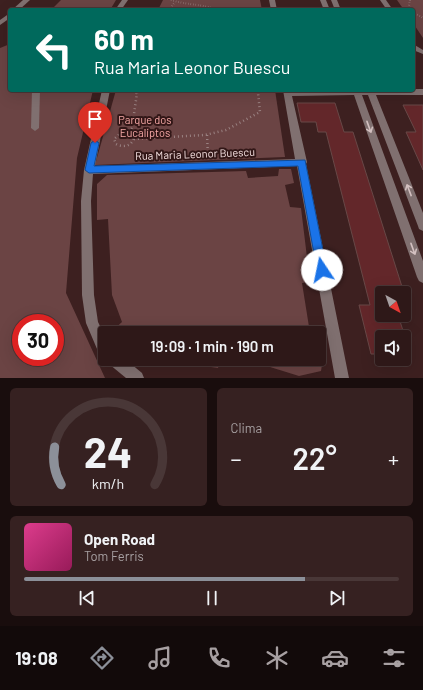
<!DOCTYPE html>
<html lang="pt">
<meta charset="utf-8">
<style>
:root{--surface:#2e1818;--page:#362121;--text:#f1f3f6;--muted:#a7a0a2;--line:#493737;--accent:#8c9099}
body{margin:0;font-family:Barlow,sans-serif;background:var(--page);color:var(--text);height:100vh;display:flex;flex-direction:column;font-size:15px;white-space:nowrap}
*{box-sizing:border-box;margin:0}
p{font-size:13px;color:var(--muted)}
.icon{flex:none;width:22px;height:22px;fill:none;stroke:currentColor;stroke-width:2;stroke-linecap:round;stroke-linejoin:round}
.map{position:relative;height:378px;overflow:hidden}
.sheet{display:flex;flex-direction:column;gap:10px;padding:10px;background:#190d0d;flex:1}
.sheet>*{flex:none}
.guide{position:absolute;left:8px;top:8px;width:407px;height:84px;border-radius:4px;box-shadow:0 4px 16px #0002,0 0 0 1px var(--line);background:#00695c;color:#fff;overflow:hidden}
.needle{width:26px;rotate:140deg}
.buttons{position:absolute;left:375px;top:286px;display:grid;gap:8px}
.buttons a{display:grid;place-items:center;width:36px;height:36px;border-radius:4px;background:var(--surface);box-shadow:0 4px 16px #0002,0 0 0 1px var(--line);font-size:20px}
.speed{position:absolute;left:12px;top:314px;display:flex;gap:8px;font-size:20px;font-weight:700;text-align:center}
.speed>*{display:grid;place-content:center;width:52px;height:52px;border-radius:50%;background:var(--surface);box-shadow:0 4px 16px #0002,0 0 0 1px var(--line);line-height:1}
.speed .limit{border:6px solid #d22;background:#fff;color:#111}
.pin{position:absolute;display:grid;place-items:center;width:34px;height:34px;color:#fff;margin:-41px -17px;border-radius:50% 50% 50% 0;rotate:-45deg;box-shadow:0 0 4px #0007}
.pin .icon{rotate:45deg}
.me{position:absolute;width:44px;margin:-22px;rotate:349deg;stroke-linejoin:round;filter:drop-shadow(0 0 3px #0008)}
.turn{display:flex;align-items:center;gap:14px;height:84px;padding:0 20px;font-size:18px}
.turn .icon{width:52px;height:52px;stroke-width:2.5}
.turn b{display:block;font-size:28px;line-height:34px}
.big{font-size:30px;font-weight:600;line-height:1.1}
.sheet .tile{flex:1;display:flex;flex-direction:column;justify-content:center;gap:6px;min-width:0;padding:0 14px;border-radius:6px;background:var(--page)}
.sheet .dial{align-items:center;gap:0}
.dial svg{height:104px;overflow:visible;fill:none;stroke:var(--line);stroke-width:7;stroke-linecap:round;text-anchor:middle}
.dial text{fill:var(--text);stroke:none}
.song{display:flex;align-items:center;gap:12px}
.cover{width:48px;height:48px;border-radius:6px;background:linear-gradient(135deg,hsl(330 70% 55%),hsl(330 70% 35%))}
.played{height:4px;border-radius:2px;background:linear-gradient(90deg,var(--accent) 75%,var(--line) 75%)}
.keys{display:flex;justify-content:space-around;direction:ltr}
.heat{display:flex;justify-content:space-between;align-items:center;font-size:22px;direction:ltr}
.sheet .tiles{flex:1;display:grid;gap:10px;grid-template-columns:1fr 1fr}
.tile:last-child{grid-column:span 2}
.trip{position:absolute;left:98px;top:326px;width:228px;height:40px;border-radius:4px;background:var(--surface);box-shadow:0 4px 16px #0002,0 0 0 1px var(--line);font-weight:600;line-height:40px;text-align:center}
.tabs{display:flex;height:64px;justify-content:space-around;align-items:center;background:#120a0a;color:var(--muted)}
.tabs .icon{width:28px;height:28px}
.tabs .selected{color:var(--accent)}
.tabs b{font-size:18px;color:var(--text)}
.map>svg:first-child{display:block}
</style>
<div class="map">
<svg width="423" height="378" viewBox="0 0 423 378">
<rect width="100%" height="100%" fill="#3d2020"/>
<g fill="#6b4444" fill-rule="evenodd">
<path d="M 61,0 L 116,0 L 110,10 L 51,10 Z"/>
<path d="M 163,0 L 260,0 L 262,10 L 158,10 Z"/>
<path d="M 397,0 L 423,0 L 423,38 L 413,23 L 413,10 L 404,10 Z"/>
<path d="M 10,44 L 10,90 L 93,90 L 77,158 L 66,293 L 105,378 L 0,378 L 0,48 ZM 21,323 L 55,323 L 55,357 L 21,357 Z"/>
<path d="M 116,90 L 275,90 L 285,157 L 95,165 Z"/>
<path d="M 279,169 L 291,169 L 294,183 L 285,185 L 290,207 L 301,208 L 310,282 L 302,283 L 310,333 L 111,332 L 122,322 L 112,295 L 108,219 L 97,220 L 97,184 L 107,175 L 246,171 L 248,178 L 278,176 Z"/>
<path d="M 324,352 L 321,371 L 299,376 L 244,359 L 319,359 L 319,353 Z"/>
<path d="M 198,359 L 220,359 L 218,368 L 197,365 Z"/>
</g>
<g fill="#63272a" stroke="#684847">
<path d="M 297,103 L 335,103 L 344,132 L 353,132 L 404,293 L 382,293 L 382,315 L 398,315 L 405,337 L 382,337 L 382,354 L 371,354 L 359,305 L 370,305 L 326,132 L 318,132 L 316,122 L 301,122 Z"/>
<path d="M 403,105 L 423,105 L 423,170 L 406,132 L 416,132 Z"/>
</g>
<g fill="none" stroke-linecap="round" stroke-linejoin="round">
<g stroke="#9a8282" stroke-width="2" stroke-dasharray="0.5 2" stroke-linecap="butt">
<path d="M 171,0 C 186,5 203,4 218,10"/>
<path d="M 410,0 L 409,6 L 411,10"/>
<path d="M 169,10 L 175,2"/>
<path d="M 413,12 L 423,18"/>
<path d="M 258,90 L 258,94"/>
<path d="M 136,94 L 137,90"/>
</g>
<g stroke="#9a8282" stroke-width="2.5" stroke-dasharray="1 3" stroke-linecap="butt">
<path d="M 122,132 L 129,132 L 134,136 C 133,146 124,148 116,144 L 114,139 Z"/>
<path d="M 129,132 L 132,128 L 137,93"/>
<path d="M 207,135 L 208,156"/>
<path d="M 134,139 L 205,135 L 226,130 L 260,112 L 258,93"/>
</g>
<g fill="#807070" fill-rule="evenodd">
<path d="M 23,0 L 30,0 L 19,10 L 12,10 Z"/>
<path d="M 122,0 L 128,0 L 121,10 L 115,10 Z"/>
<path d="M 269,0 L 275,0 L 277,10 L 271,10 Z"/>
<path d="M 320,0 L 326,0 L 330,10 L 324,10 Z"/>
<path d="M 331,0 L 337,0 L 341,10 L 335,10 Z"/>
<path d="M 380,0 L 386,0 L 393,10 L 387,10 Z"/>
<path d="M 10,13 L 10,18 L 0,25 L 0,20 Z"/>
<path d="M 413,44 L 423,50 L 423,54 L 413,50 Z"/>
<path d="M 423,89 L 423,95 L 376,95 L 423,213 L 423,231 L 419,229 L 418,226 L 368,95 L 362,95 L 423,261 L 423,283 L 419,281 L 417,277 L 354,95 L 292,96 L 307,162 L 306,164 L 349,378 L 335,378 L 297,166 L 93,174 L 91,201 L 94,295 L 98,322 L 105,336 L 105,358 L 100,356 L 86,323 L 82,295 L 81,201 L 84,170 L 102,90 L 110,90 L 95,166 L 295,159 L 283,90 Z"/>
<path d="M 32,90 L 40,90 L 39,128 L 35,131 L 31,128 Z"/>
<path d="M 107,359 L 125,359 L 142,373 L 144,378 L 126,378 L 109,364 Z"/>
</g>
</g>
<defs><path id="oneway-shaft" d="M-6 0H5M1.5-3L5.5 0L1.5 3" fill="none" stroke-width="1.6" stroke-linecap="round" stroke-linejoin="round"/></defs>
<g stroke="#d3c0c0">
<use href="#oneway-shaft" transform="translate(369 127) rotate(70)"/>
<use href="#oneway-shaft" transform="translate(409 190) rotate(-111)"/>
<use href="#oneway-shaft" transform="translate(413 249) rotate(70)"/>
</g>
<path fill="#1a73e8" stroke="#114b97" d="M 95,140 L 99,143 L 94,166 L 305,160 L 327,270 L 326,274 L 322,275 L 318,274 L 317,270 L 298,166 L 89,173 L 85,170 L 91,143 Z"/>
<g text-anchor="middle" stroke-width="4" stroke-linejoin="round" paint-order="stroke">
<g font-size="11" fill="#f7a9a7" stroke="#321717">
<text x="145" y="124">Parque dos<tspan x="145" dy="13">Eucaliptos</tspan></text>
</g>
<g font-size="11" fill="#f6e2e2" stroke="#321717">
<text transform="translate(195 154) rotate(-2)" y="4">Rua Maria Leonor Buescu</text>
</g>
</g>
</svg>
<div class="buttons">
<a><svg class="needle" viewBox="-14 -14 28 28"><path d="M0-13l5 13h-10z" fill="#e53935"/><path d="M0 13l5-13h-10z" fill="#a7a0a2"/></svg></a>
<a><svg class="icon" aria-label="sound" viewBox="0 0 24 24"><path d="M4 9h4l5-4v14l-5-4H4zM17 9q2 3 0 6"/></svg></a>
</div>
<div class="speed"><div class="limit">30</div></div>
<div class="pin" style="left:95px;top:143px;background:#d93025"><svg class="icon" aria-label="arrive" viewBox="0 0 24 24"><path d="M6 21V4h12l-3 4 3 4H6"/></svg></div>
<svg class="me" style="left:322px;top:270px" viewBox="-20 -20 40 40"><circle r="19" fill="#fff"/><path d="M0-13L10 11 0 6-10 11z" fill="#1a73e8"/></svg>
<div class="trip">19:09 · 1 min · 190 m</div>
<div class="guide">
<div class="turn"><svg class="icon" aria-label="left" viewBox="0 0 24 24"><path d="M17 20v-9H6M10 6l-5 5 5 5"/></svg><div><b>60 m</b>Rua Maria Leonor Buescu</div></div>
</div>
</div>
<section class="sheet">
<div class="tiles">
<div class="tile dial"><svg viewBox="0 0 100 80">
<path d="M14 69A42 42 0 1 1 86 69"/>
<path d="M14 69A42 42 0 0 1 9 40" stroke="#8c9099"/>
<text x="50" y="56" font-size="32" font-weight="700">24</text>
<text x="50" y="72" font-size="11">km/h</text>
</svg></div>
<div class="tile"><p>Clima</p>
<div class="heat"><a>−</a><b class="big">22°</b><a>+</a></div>
</div>
<div class="tile">
<div class="song"><i class="cover"></i><div><b>Open Road</b><p>Tom Ferris</p></div></div>
<div class="played"></div>
<div class="keys"><svg class="icon" aria-label="previous" viewBox="0 0 24 24"><path d="M18 5L8 12l10 7zM5 5v14"/></svg><svg class="icon" aria-label="pause" viewBox="0 0 24 24"><path d="M8 5v14M16 5v14"/></svg><svg class="icon" aria-label="next" viewBox="0 0 24 24"><path d="M6 5l10 7-10 7zM19 5v14"/></svg></div>
</div>
</div>
</section>
<nav class="tabs">
<b>19:08</b>
<svg class="icon selected" aria-label="directions" viewBox="0 0 24 24"><path d="M12 3l9 9-9 9-9-9zM9 14v-3h6M13 9l2 2-2 2"/></svg>
<svg class="icon" aria-label="music" viewBox="0 0 24 24"><path d="M9 18V5l10-2v13"/><circle cx="6" cy="18" r="3"/><circle cx="16" cy="16" r="3"/></svg>
<svg class="icon" aria-label="phone" viewBox="0 0 24 24"><path d="M5 4h4l2 5-3 2q2 4 5 5l2-3 5 2v4C11 20 4 13 5 4z"/></svg>
<svg class="icon" aria-label="climate" viewBox="0 0 24 24"><path d="M12 3v18M4 7l16 10M4 17L20 7"/></svg>
<svg class="icon" aria-label="car" viewBox="0 0 24 24"><path d="M5 17H2v-5l4-1 3-4h7l3 4 3 1v5h-3M9 17h6M6 11h13"/><circle cx="7" cy="17" r="2"/><circle cx="17" cy="17" r="2"/></svg>
<svg class="icon" aria-label="filters" viewBox="0 0 24 24"><path d="M4 7h16M4 17h16"/><circle cx="9" cy="7" r="2"/><circle cx="15" cy="17" r="2"/></svg>
</nav>
